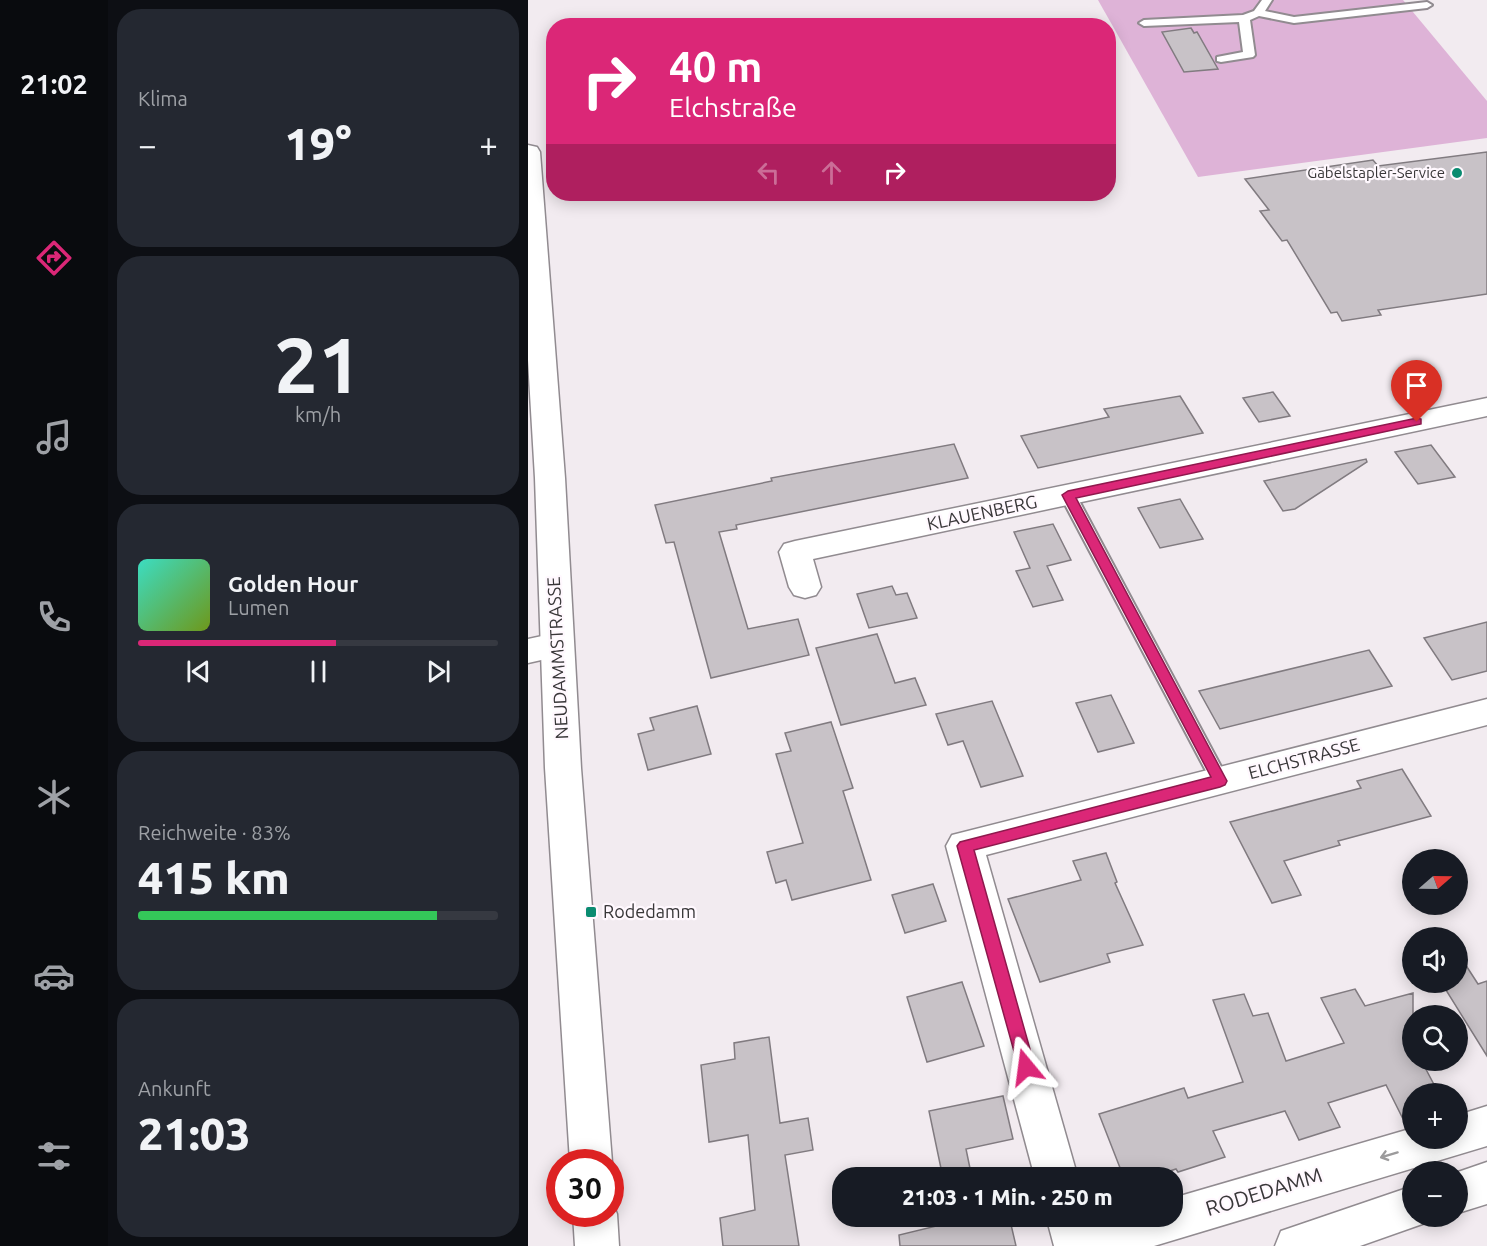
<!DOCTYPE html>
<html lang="de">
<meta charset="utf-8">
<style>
:root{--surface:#171b24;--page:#242831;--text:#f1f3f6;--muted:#9ea1a6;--line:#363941;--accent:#db2777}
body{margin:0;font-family:Ubuntu,sans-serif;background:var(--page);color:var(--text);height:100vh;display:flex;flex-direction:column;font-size:22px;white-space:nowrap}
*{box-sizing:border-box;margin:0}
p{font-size:20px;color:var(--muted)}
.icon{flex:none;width:33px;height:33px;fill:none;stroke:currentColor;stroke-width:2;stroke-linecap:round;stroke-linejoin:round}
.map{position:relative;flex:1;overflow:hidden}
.panel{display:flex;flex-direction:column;gap:9px;padding:9px;background:#0d0f14;width:420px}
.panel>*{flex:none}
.banner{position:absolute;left:18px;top:18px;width:570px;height:183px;border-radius:24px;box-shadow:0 3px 15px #0003;background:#db2777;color:#fff;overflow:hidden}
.needle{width:39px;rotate:70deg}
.tools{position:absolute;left:874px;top:849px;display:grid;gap:12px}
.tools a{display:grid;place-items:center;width:66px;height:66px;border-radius:50%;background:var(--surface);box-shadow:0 3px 15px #0003;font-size:30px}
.speed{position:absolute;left:18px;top:1149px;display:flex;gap:12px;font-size:30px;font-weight:700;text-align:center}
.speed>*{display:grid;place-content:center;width:78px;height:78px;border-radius:50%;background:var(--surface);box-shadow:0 3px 15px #0003;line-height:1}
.speed .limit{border:9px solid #d22;background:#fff;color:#111}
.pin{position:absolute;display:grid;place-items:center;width:51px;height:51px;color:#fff;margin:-62px -26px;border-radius:50% 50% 50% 0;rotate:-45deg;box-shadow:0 0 6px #0007}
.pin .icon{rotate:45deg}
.me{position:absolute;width:66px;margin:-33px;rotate:344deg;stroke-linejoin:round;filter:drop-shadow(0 0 4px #0008)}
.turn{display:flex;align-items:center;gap:21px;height:126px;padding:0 24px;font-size:27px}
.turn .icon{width:78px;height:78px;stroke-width:2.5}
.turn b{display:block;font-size:42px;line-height:51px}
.lanes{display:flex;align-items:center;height:57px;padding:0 24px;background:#0003;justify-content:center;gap:30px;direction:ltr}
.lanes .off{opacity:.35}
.big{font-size:45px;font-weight:800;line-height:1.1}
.panel .tile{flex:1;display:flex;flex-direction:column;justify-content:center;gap:9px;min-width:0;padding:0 21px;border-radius:24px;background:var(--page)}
.panel .dial{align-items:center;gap:0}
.dial b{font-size:78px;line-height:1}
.song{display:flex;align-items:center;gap:18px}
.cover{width:72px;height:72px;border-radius:9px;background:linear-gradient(135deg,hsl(170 70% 55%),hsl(80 70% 35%))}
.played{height:6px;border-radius:3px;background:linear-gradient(90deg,var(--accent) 55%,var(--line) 55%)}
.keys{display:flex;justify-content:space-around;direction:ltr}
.heat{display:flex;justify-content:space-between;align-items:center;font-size:33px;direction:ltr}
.charge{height:9px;border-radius:4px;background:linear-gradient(90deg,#34c759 83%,var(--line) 0)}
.trip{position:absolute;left:304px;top:1167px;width:351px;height:60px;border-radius:24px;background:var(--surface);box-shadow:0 3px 15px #0003;font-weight:800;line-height:60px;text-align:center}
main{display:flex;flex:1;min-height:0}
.tabs{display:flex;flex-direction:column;width:108px;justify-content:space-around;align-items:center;background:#090b0e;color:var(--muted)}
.tabs .icon{width:42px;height:42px}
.tabs .selected{color:var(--accent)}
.tabs b{font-size:27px;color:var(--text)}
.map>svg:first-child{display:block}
</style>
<main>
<nav class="tabs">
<b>21:02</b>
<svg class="icon selected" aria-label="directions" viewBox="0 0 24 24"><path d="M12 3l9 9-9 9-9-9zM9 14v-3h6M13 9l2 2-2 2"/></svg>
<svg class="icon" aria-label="music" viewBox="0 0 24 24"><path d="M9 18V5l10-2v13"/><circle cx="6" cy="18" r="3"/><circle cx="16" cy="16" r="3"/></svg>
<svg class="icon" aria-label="phone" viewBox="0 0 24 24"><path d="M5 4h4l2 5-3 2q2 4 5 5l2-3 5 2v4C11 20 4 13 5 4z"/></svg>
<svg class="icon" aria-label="climate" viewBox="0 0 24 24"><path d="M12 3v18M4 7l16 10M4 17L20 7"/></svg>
<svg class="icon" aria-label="car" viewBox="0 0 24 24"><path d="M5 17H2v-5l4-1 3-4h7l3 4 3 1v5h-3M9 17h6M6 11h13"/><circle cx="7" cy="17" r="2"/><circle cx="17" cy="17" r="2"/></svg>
<svg class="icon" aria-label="filters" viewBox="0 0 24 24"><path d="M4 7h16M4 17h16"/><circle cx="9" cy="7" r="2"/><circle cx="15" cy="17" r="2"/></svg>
</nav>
<section class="panel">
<div class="tile"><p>Klima</p>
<div class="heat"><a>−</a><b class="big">19°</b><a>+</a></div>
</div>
<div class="tile dial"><b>21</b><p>km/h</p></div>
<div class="tile">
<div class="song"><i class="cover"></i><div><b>Golden Hour</b><p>Lumen</p></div></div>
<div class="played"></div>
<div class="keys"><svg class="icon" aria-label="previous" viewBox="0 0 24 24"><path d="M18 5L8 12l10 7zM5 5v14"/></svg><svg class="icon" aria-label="pause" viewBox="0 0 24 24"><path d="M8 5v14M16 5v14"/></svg><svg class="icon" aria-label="next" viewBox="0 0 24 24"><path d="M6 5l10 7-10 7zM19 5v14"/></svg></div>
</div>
<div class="tile"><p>Reichweite · 83%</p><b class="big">415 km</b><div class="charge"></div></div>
<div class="tile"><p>Ankunft</p><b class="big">21:03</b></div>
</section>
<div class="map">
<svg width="959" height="1246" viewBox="0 0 959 1246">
<rect width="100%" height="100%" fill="#f2ebf0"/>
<path fill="#deb3d7" d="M 570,0 L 875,0 L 959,101 L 959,138 L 670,177 Z"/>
<g fill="#c8c2c7" stroke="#817b80" stroke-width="1.5">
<path d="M 663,28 L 666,33 L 669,32 L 690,69 L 656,72 L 634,32 Z"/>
<path d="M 959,152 L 959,294 L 850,310 L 853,315 L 814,321 L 809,312 L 803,313 L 759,240 L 754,241 L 732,211 L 741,210 L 717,179 L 845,160 L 850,166 Z"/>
<path d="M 745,392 L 762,416 L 731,422 L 715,398 Z"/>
<path d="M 652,396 L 675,433 L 510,468 L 493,436 L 581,417 L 576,409 Z"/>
<path d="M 426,444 L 440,478 L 208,525 L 209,529 L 191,532 L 220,629 L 270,619 L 281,655 L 183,678 L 146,542 L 138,543 L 127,505 L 244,481 L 243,478 Z"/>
<path d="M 903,445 L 927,477 L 890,484 L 867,452 Z"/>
<path d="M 838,459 L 839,462 L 767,509 L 755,511 L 736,481 Z"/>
<path d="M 652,499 L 675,539 L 632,548 L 610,508 Z"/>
<path d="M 525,524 L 543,560 L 519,566 L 535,600 L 505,607 L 488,571 L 502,568 L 486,532 Z"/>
<path d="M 364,586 L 368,595 L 379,593 L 389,618 L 341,628 L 329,594 Z"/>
<path d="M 959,622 L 959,671 L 924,680 L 896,638 Z"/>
<path d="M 349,634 L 367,683 L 387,678 L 398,705 L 313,725 L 288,648 Z"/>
<path d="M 841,650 L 864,686 L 692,729 L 671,691 Z"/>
<path d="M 583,695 L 606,743 L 570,752 L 548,703 Z"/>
<path d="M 464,701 L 495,776 L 453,787 L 435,741 L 420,745 L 408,714 Z"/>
<path d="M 169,706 L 183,754 L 120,770 L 110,734 L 126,730 L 122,718 Z"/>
<path d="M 303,722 L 325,788 L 315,791 L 343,880 L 264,900 L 258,880 L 248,883 L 239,852 L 275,843 L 248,754 L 263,751 L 257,733 Z"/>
<path d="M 874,769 L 903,816 L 810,841 L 812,845 L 756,861 L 773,895 L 744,903 L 702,822 L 833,788 L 829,781 Z"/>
<path d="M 578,853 L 589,882 L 587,883 L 615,945 L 579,954 L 582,962 L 512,982 L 480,899 L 553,880 L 545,861 Z"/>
<path d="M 405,884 L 418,921 L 377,933 L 364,895 Z"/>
<path d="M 939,967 L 950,984 L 959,981 L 959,1056 L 913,982 L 930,982 L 930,970 Z"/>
<path d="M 434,982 L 456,1046 L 399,1062 L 379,997 Z"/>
<path d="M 827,989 L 837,1006 L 885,993 L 885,1060 L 893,1060 L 911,1094 L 885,1094 L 885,1126 L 879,1127 L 858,1085 L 800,1103 L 812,1127 L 771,1140 L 757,1111 L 685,1131 L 697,1157 L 650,1172 L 648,1169 L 621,1178 L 596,1178 L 571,1114 L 656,1088 L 660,1098 L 715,1082 L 685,1000 L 716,994 L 725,1016 L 740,1013 L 758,1061 L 816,1043 L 793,998 Z"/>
<path d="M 241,1037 L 252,1123 L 280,1118 L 285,1150 L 257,1155 L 271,1246 L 195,1246 L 192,1218 L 227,1210 L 220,1135 L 181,1142 L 173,1065 L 207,1059 L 206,1043 Z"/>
<path d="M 475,1096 L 485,1139 L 438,1149 L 444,1178 L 415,1178 L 401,1111 Z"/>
<path d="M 424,1216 L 481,1216 L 488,1246 L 372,1246 L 371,1235 L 425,1222 Z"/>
</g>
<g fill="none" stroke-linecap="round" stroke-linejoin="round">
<defs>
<g id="service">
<path d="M 734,0 L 744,0 L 737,11 L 766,17 L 899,2 L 904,5 L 899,8 L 766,23 L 731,16 L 722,20 L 727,55 L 725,57 L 693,62 L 689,61 L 689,57 L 715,52 L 711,22 L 616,26 L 611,23 L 616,20 L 715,15 L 726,11 Z"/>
<path d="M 540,490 L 548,495 L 698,776 L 701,781 L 698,786 L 692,788 L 686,786 L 532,495 Z"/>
</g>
<g id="minor">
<path d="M 959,398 L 959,416 L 285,559 L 293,587 L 288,595 L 277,598 L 266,595 L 261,587 L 251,552 L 256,544 L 267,541 Z"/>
<path d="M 28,633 L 40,636 L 45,645 L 40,654 L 0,663 L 0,639 Z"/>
<path d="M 959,699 L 959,725 L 458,855 L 550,1178 L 507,1178 L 418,846 L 424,835 Z"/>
<path d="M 959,1106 L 959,1146 L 626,1246 L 526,1246 L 518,1216 L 562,1216 L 564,1222 L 582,1216 L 645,1216 L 645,1198 L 885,1128 L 885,1138 L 930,1138 L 930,1115 Z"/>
</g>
<g id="tertiary">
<path d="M 0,145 L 9,147 L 12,152 L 37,478 L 53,768 L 84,1162 L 82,1167 L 82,1162 L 42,1162 L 17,768 L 7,478 L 0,360 Z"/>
<path d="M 83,1199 L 89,1214 L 91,1246 L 47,1246 L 45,1214 L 82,1214 Z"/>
</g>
<g id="secondary">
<path d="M 959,1162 L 959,1204 L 930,1213 L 930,1172 Z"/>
<path d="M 885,1186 L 885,1216 L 903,1216 L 900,1222 L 832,1246 L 747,1246 L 753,1231 Z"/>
</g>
</defs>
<use href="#service" stroke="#918b90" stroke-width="4"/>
<use href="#minor" stroke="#918b90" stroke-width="3"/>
<use href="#tertiary" stroke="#918b90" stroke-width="3"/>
<use href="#secondary" stroke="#918b90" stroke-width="3"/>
<use href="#service" fill="#fff" fill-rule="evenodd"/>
<use href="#minor" fill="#fff" fill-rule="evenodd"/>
<use href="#tertiary" fill="#fff" fill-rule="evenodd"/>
<use href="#secondary" fill="#fff" fill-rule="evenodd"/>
</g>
<defs><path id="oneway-shaft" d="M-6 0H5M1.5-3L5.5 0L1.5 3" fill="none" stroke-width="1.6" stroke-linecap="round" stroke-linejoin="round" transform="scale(1.5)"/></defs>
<use stroke="#9c9b9c" href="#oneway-shaft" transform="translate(861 1155) rotate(163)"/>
<path fill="#db2777" stroke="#8e194d" stroke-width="1.5" d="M 889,418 L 893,419 L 893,424 L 548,498 L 699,781 L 697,785 L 692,787 L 446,850 L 507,1067 L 504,1073 L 498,1075 L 492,1073 L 429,846 L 432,842 L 683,777 L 534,495 L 540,491 Z"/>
<g fill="#0a8b70" stroke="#fff8fe" stroke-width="2">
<circle cx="929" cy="173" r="6"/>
<rect x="57" y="906" width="12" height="12" rx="3"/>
</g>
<g text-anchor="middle" stroke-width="4.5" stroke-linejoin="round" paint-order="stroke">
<g font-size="15" fill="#393739" stroke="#fff8fe" text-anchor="end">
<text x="917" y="178">Gabelstapler-Service</text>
</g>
<g font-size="18" fill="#393739" stroke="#fff8fe">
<text transform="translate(454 513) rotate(-12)" y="6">KLAUENBERG</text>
<text transform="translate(30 658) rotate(-93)" y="6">NEUDAMMSTRASSE</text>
<text transform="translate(776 759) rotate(-15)" y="6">ELCHSTRASSE</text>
</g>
<g font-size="18" fill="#393739" stroke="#fff8fe" text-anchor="start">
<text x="75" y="918">Rodedamm</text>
</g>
<g font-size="21" fill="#393739" stroke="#fff8fe">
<text transform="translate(736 1192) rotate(-17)" y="7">RODEDAMM</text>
</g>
</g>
</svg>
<div class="tools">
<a><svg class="needle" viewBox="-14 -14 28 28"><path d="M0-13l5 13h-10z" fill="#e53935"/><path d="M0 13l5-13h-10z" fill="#9ea1a6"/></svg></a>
<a><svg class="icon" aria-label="sound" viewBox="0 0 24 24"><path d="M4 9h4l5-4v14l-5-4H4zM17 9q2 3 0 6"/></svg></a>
<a><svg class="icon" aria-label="search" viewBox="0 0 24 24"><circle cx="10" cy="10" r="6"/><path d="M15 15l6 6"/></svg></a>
<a>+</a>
<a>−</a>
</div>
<div class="speed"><div class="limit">30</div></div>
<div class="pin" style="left:889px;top:422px;background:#d93025"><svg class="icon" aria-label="arrive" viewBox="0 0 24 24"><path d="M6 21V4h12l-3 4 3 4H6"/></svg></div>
<svg class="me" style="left:498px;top:1067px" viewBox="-20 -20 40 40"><path d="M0-17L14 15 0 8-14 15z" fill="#db2777" stroke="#fff" stroke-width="4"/></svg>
<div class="trip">21:03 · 1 Min. · 250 m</div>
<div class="banner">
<div class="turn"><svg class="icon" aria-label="right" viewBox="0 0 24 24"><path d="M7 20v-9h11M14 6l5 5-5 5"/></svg><div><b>40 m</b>Elchstraße</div></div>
<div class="lanes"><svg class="icon off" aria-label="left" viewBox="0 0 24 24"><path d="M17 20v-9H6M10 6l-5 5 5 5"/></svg><svg class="icon off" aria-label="ahead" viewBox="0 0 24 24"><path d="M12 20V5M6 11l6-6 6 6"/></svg><svg class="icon" aria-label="right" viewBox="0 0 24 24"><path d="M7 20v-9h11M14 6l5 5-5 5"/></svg></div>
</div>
</div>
</main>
